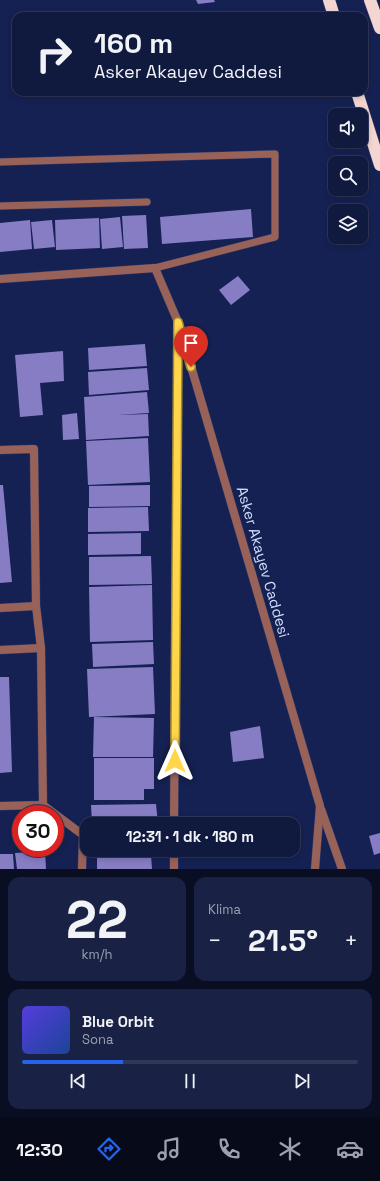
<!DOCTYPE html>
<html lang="tr">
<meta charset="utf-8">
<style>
:root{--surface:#10193e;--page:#192245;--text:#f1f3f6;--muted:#9ca0b0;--line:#303858;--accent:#2563eb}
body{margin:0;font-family:"Space Grotesk",sans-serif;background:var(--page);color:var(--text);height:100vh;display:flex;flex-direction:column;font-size:15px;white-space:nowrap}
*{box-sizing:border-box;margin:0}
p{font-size:13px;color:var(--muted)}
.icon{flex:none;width:22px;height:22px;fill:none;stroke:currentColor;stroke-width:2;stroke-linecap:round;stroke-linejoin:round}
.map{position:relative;height:869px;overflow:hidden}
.sheet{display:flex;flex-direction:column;gap:8px;padding:8px;background:#090e22;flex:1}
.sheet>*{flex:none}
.banner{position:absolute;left:12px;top:12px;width:356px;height:84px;border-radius:12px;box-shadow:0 2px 6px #0003,0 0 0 1px var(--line);background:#10193e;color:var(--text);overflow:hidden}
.tools{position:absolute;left:328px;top:108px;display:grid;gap:8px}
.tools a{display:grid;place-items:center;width:40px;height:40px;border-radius:8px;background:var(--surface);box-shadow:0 2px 6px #0003,0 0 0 1px var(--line);font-size:20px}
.speed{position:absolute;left:12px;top:805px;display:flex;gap:8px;font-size:20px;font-weight:700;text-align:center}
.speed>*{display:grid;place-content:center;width:52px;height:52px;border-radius:50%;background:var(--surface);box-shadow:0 2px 6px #0003,0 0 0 1px var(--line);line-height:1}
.speed .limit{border:6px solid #d22;background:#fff;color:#111}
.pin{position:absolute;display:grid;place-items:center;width:34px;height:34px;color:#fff;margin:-41px -17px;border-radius:50% 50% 50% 0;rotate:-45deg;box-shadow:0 0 4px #0007}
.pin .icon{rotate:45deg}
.me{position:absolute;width:44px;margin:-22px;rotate:0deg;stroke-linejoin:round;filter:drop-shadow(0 0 3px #0008)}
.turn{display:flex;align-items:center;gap:14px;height:84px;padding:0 16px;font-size:18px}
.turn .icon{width:52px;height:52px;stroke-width:2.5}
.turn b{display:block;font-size:28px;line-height:34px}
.big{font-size:30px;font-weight:600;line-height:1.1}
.sheet .tile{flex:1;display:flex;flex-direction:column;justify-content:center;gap:6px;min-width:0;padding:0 14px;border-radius:12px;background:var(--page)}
.sheet .dial{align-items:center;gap:0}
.dial b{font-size:52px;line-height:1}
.song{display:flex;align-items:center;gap:12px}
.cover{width:48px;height:48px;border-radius:6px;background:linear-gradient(135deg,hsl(250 70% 55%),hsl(220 70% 35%))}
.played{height:4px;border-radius:2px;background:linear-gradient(90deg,var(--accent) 30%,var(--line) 30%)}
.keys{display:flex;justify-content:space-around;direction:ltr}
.heat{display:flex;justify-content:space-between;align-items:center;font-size:22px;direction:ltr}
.sheet .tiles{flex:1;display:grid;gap:8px;grid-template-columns:1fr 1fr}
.tile:last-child{grid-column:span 2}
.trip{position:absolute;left:80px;top:817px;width:220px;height:40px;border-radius:12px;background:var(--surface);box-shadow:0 2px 6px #0003,0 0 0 1px var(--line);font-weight:600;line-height:40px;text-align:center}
.tabs{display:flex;height:64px;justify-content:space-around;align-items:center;background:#060a19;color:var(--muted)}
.tabs .icon{width:28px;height:28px}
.tabs .active{color:var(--accent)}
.tabs b{font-size:18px;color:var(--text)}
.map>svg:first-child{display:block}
</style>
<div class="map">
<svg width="380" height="869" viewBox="0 0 380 869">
<rect width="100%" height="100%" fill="#152152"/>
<g fill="#877dc4">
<path d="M 196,0 L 214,0 L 215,2 L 198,4 Z"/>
<path d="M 232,11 L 232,16 L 167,16 L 167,15 Z"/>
<path d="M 251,209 L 253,237 L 162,244 L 160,217 Z"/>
<path d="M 146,215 L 148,248 L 124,249 L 122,216 Z"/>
<path d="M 120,217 L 123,247 L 102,249 L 100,219 Z"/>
<path d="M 99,218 L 100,248 L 56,250 L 55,220 Z"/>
<path d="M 30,220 L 32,249 L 0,252 L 0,223 Z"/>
<path d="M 52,220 L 55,247 L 34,249 L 31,222 Z"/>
<path d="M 238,276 L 250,290 L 231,305 L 219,290 Z"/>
<path d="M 145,344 L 147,366 L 89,370 L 88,348 Z"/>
<path d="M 63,351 L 64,381 L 40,383 L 43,415 L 20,417 L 15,355 Z"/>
<path d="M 147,368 L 149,390 L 89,395 L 88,372 Z"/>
<path d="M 147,392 L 149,413 L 117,415 L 148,414 L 149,436 L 86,440 L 84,397 Z"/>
<path d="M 77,413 L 79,439 L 63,440 L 62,415 Z"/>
<path d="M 148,438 L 150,482 L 88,485 L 86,441 Z"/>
<path d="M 0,485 L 3,485 L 12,582 L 0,583 Z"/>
<path d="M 150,485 L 150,506 L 89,507 L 89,486 Z"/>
<path d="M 148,507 L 149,531 L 88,532 L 88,508 Z"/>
<path d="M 141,533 L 141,554 L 88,555 L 88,534 Z"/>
<path d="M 151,556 L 152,584 L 89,585 L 89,557 Z"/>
<path d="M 152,585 L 153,640 L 90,642 L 89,587 Z"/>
<path d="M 153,642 L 154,664 L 93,667 L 92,644 Z"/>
<path d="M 153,667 L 155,714 L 89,717 L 87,669 Z"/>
<path d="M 0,677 L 9,677 L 12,772 L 0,773 Z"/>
<path d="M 94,717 L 154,718 L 153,757 L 93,757 Z"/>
<path d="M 260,726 L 264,758 L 233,762 L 230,732 Z"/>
<path d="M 94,758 L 154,758 L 154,789 L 144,789 L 144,800 L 94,800 Z"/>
<path d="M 156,804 L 158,824 L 92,824 L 91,805 Z"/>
<path d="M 380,833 L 380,853 L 374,855 L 369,836 Z"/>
<path d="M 45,851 L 46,869 L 17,869 L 15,853 Z"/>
<path d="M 0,854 L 13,854 L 14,869 L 0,869 Z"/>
<path d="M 151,855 L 152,869 L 97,869 L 97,858 Z"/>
</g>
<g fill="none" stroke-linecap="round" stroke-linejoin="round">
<defs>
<g id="lane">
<path d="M 0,162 L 275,154 L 275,237 L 155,268"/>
<path d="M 0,206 L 147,202"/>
</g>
<g id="street">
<path d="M 0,279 L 155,268 L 178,322 L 320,806 L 315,869"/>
<path d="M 0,450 L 34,449 L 36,606 L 41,648 L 43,805 L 83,835 L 82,869"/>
<path d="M 0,608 L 36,606"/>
<path d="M 0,650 L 41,648"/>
<path d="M 0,806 L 43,805"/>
<path d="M 321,809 L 342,869"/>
<path d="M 174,824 L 178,331"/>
<path d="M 174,869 L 174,850"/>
</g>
<g id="highway">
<path d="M 329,0 L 334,16"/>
<path d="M 370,0 L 380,28"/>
<path d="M 357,92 L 380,165"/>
</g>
</defs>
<use href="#lane" stroke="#2f3b6a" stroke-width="8"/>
<use href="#street" stroke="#2f3b6a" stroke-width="9"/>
<use href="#highway" stroke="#2f3b6a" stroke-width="13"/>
<use href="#lane" stroke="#996259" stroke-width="7"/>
<use href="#street" stroke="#996259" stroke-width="8"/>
<use href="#highway" stroke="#f3d6d1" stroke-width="12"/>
</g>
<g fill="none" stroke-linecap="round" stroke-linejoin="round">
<defs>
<path id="route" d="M 175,761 L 178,322 L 191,367"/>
</defs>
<use href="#route" stroke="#a68a30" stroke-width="10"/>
<use href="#route" stroke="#ffd54a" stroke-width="7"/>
</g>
<g text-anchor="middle" stroke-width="4" stroke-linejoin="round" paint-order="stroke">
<g font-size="15" fill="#d0dcfc" stroke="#152152">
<text transform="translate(263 562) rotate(74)" y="5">Asker Akayev Caddesi</text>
</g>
</g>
</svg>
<div class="tools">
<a><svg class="icon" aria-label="sound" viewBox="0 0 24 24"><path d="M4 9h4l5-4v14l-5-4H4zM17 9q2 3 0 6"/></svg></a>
<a><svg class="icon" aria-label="search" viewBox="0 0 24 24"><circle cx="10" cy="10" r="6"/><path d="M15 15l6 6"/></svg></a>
<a><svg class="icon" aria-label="layers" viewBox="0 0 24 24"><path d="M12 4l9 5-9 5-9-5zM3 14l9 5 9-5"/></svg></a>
</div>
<div class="speed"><div class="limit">30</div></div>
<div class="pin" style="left:191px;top:367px;background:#d93025"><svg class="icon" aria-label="arrive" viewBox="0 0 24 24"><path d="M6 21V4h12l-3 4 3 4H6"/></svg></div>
<svg class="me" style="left:175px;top:761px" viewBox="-20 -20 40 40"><path d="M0-17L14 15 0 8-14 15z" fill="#ffd54a" stroke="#fff" stroke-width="4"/></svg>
<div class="trip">12:31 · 1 dk · 180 m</div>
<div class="banner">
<div class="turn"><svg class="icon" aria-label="right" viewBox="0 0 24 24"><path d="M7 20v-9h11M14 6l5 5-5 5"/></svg><div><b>160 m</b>Asker Akayev Caddesi</div></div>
</div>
</div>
<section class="sheet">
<div class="tiles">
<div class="tile dial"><b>22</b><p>km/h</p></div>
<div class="tile"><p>Klima</p>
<div class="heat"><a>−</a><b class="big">21.5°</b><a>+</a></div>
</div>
<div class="tile">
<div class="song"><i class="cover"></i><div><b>Blue Orbit</b><p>Sona</p></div></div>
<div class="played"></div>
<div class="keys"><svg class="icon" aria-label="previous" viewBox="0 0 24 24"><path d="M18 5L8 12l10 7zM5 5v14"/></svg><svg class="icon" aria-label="pause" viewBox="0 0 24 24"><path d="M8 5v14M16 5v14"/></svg><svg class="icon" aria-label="next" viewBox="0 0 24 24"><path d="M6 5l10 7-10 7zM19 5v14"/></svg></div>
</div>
</div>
</section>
<nav class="tabs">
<b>12:30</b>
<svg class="icon active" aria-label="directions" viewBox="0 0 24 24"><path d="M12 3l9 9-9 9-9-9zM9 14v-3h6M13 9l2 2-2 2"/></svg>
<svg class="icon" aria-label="music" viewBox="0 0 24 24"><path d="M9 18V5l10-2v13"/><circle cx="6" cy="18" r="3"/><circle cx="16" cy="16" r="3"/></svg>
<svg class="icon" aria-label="phone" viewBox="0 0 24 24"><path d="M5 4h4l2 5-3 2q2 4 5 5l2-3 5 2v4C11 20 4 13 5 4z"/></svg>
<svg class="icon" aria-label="climate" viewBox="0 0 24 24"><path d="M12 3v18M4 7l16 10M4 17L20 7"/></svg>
<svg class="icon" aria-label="car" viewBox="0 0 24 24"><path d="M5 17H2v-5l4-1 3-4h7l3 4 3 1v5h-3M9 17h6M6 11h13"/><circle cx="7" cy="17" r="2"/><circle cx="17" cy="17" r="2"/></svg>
</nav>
